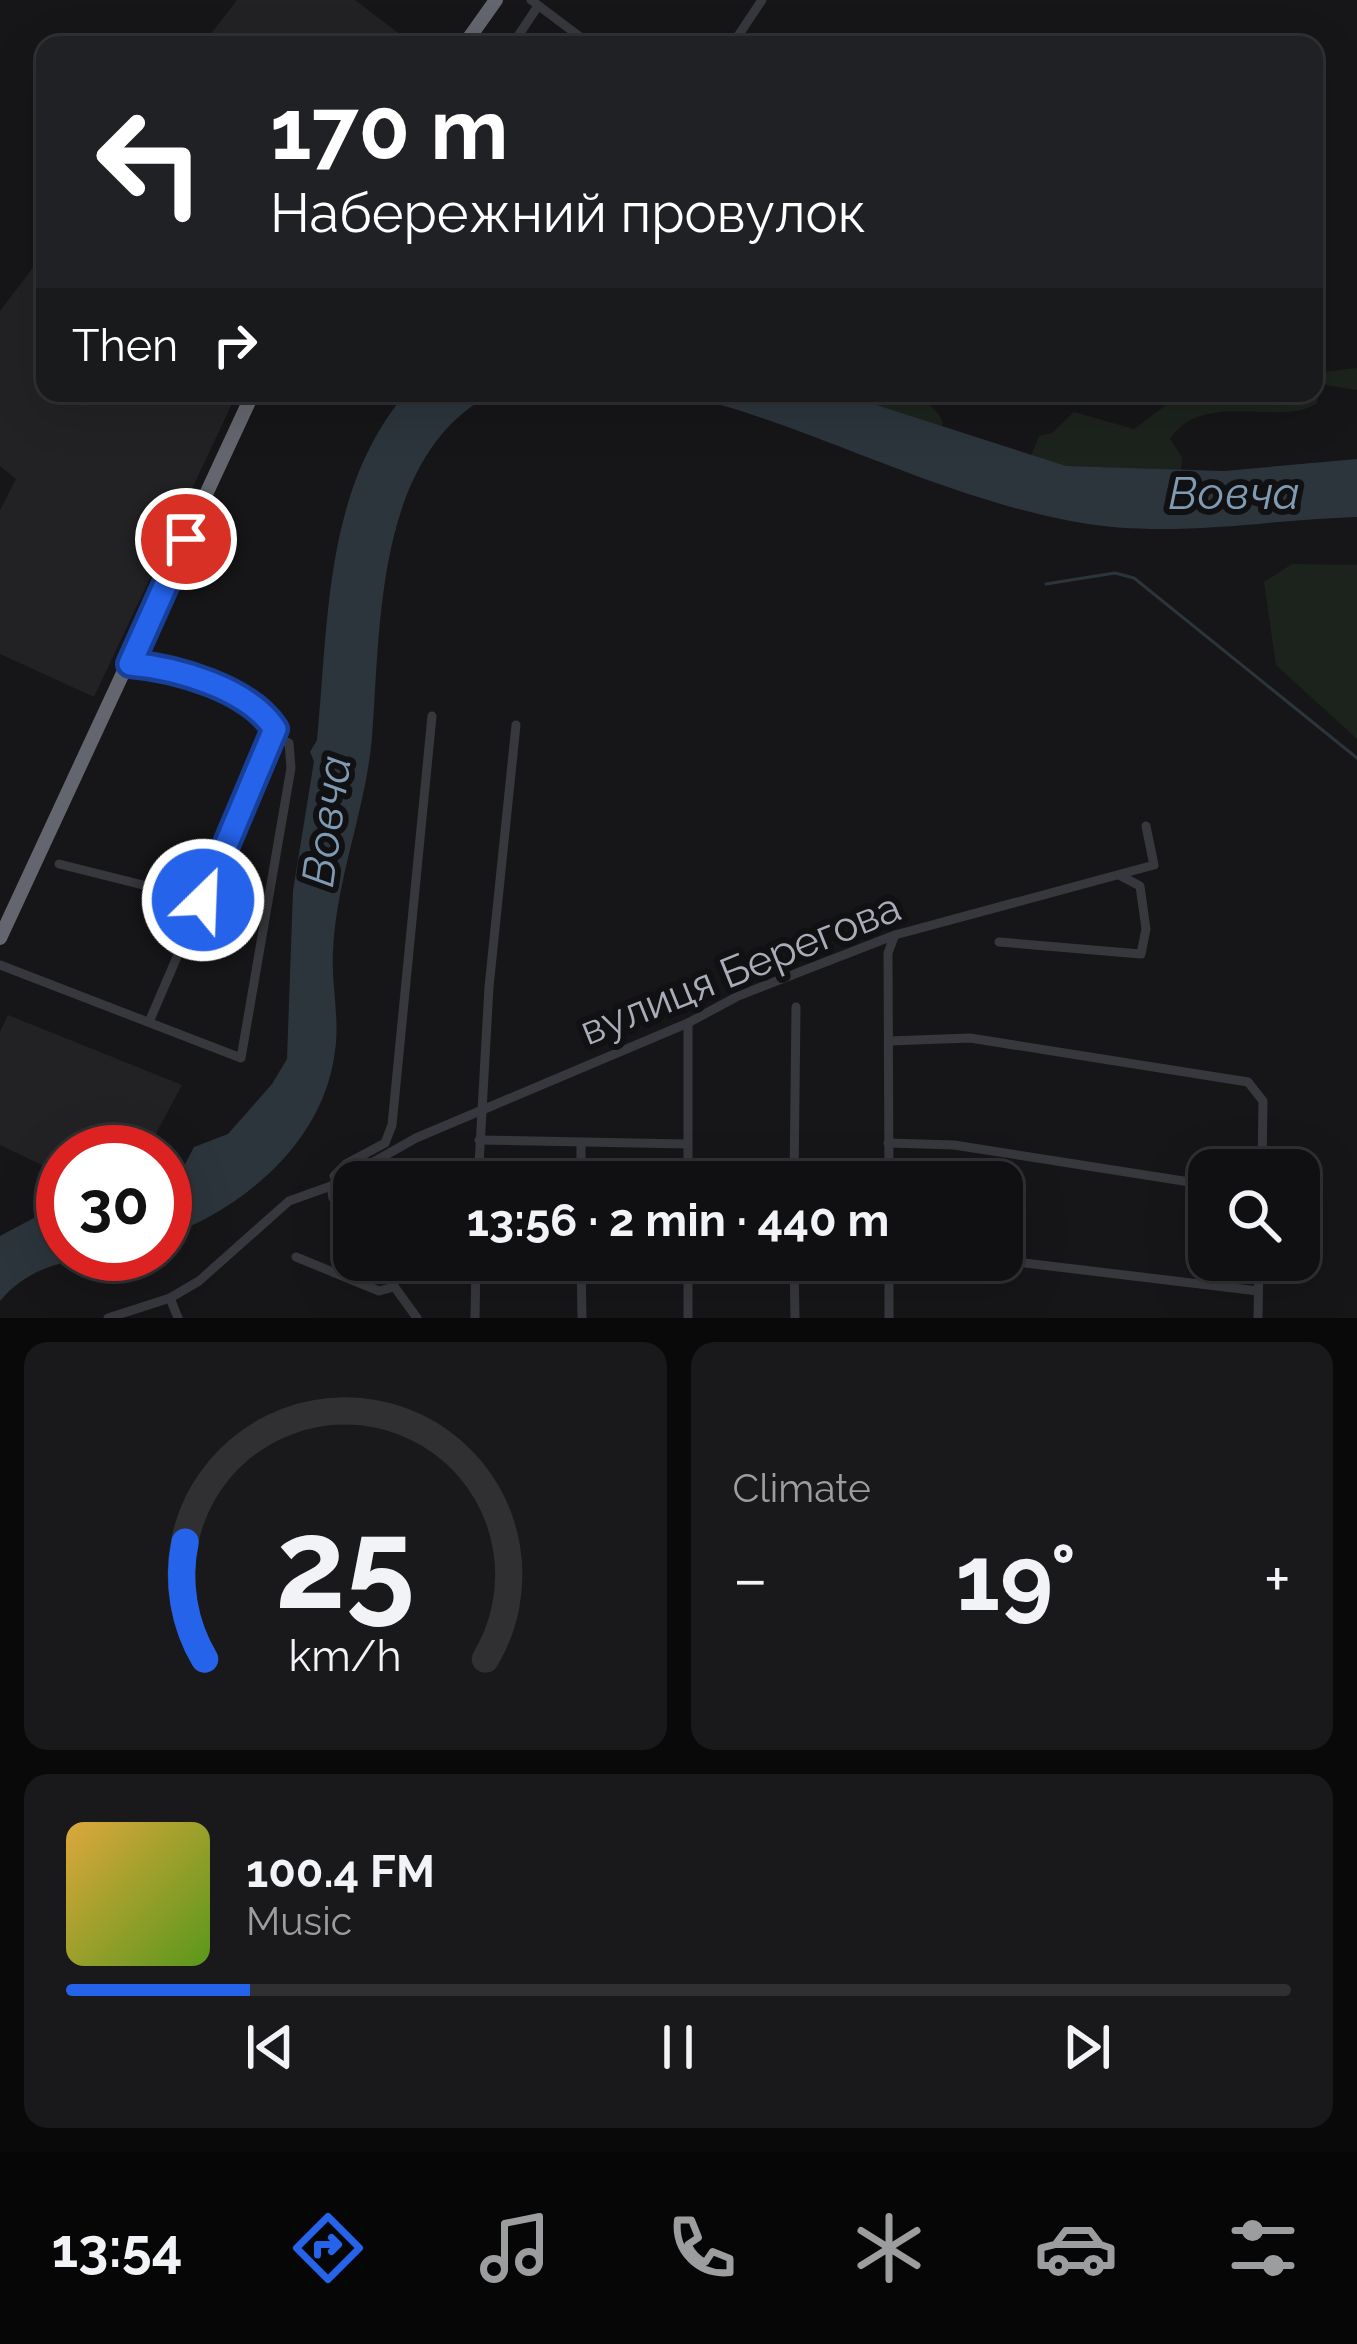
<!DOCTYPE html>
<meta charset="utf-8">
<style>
:root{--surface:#101012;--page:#19191b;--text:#f1f3f6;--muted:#9c9d9f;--line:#303032;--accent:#2563eb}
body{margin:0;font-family:Raleway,sans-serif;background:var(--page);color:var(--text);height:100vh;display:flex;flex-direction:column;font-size:45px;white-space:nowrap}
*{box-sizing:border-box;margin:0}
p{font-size:39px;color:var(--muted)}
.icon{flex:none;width:66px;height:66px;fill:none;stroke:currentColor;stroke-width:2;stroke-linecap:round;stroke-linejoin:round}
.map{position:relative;height:1318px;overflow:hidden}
.side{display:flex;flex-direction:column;gap:24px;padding:24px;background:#09090a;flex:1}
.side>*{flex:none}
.banner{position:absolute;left:36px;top:36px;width:1287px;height:366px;border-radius:24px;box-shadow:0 12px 48px #0002,0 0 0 3px var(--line);background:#202124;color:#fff;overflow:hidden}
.tools{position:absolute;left:1188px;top:1149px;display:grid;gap:24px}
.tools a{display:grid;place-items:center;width:132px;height:132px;border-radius:24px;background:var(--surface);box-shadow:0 12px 48px #0002,0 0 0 3px var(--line);font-size:60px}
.speed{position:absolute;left:36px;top:1125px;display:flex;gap:24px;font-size:60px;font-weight:700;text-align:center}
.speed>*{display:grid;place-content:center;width:156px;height:156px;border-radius:50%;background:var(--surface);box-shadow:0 12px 48px #0002,0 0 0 3px var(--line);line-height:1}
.speed .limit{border:18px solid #d22;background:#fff;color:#111}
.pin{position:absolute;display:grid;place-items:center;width:102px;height:102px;color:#fff;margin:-51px;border:6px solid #fff;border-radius:50%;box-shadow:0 3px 12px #0007}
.me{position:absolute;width:132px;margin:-66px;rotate:24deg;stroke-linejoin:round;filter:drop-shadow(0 0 9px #0008)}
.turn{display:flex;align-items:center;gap:42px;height:252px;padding:0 36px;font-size:54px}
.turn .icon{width:156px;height:156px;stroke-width:2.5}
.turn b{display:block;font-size:84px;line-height:102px}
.then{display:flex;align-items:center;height:114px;padding:0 36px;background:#0003;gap:24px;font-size:45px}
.big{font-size:90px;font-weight:700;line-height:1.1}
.side .card{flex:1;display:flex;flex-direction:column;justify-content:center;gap:18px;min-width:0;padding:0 42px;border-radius:24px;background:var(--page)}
.side .dial{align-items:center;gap:0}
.dial svg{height:312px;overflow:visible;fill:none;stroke:var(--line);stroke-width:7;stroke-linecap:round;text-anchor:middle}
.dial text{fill:var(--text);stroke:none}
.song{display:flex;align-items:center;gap:36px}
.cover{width:144px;height:144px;border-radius:18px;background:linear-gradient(135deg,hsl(40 70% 55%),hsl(90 70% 35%))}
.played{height:12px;border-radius:6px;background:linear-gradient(90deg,var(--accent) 15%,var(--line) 15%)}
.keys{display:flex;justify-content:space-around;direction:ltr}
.heat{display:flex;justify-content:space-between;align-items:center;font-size:66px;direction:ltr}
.side .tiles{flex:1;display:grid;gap:24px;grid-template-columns:1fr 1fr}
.card:last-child{grid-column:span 2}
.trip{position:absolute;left:333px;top:1161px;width:690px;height:120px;border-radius:24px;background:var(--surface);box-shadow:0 12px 48px #0002,0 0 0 3px var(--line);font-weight:700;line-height:120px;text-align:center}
.dock{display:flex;height:192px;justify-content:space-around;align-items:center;background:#060607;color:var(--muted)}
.dock .icon{width:84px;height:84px}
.dock .on{color:var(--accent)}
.dock b{font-size:54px;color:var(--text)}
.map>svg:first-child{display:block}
</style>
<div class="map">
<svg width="1357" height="1318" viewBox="0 0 1357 1318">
<rect width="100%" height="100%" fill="#161618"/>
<g fill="#222225">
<path d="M 237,0 L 355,0 L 414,45 L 202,45 Z"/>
<path d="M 45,252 L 45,393 L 237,393 L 94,697 L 0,654 L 0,510 L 16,479 L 0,466 L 0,311 Z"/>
<path d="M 8,1015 L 182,1085 L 146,1152 L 63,1152 L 63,1175 L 0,1145 L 0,1032 Z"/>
</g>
<g fill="#1c231d">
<path d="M 1357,368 L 1357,390 L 1320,384 L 1317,403 C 1284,428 1203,388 1170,439 L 1182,457 L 1181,470 L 1066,466 L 1031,456 L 1039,436 L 1052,433 L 1074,412 L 1134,429 L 1178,396 L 1220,405 L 1234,398 L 1212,393 L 1314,393 L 1314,373 Z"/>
<path d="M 861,393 C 890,393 932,392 943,423 L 941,428 L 867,403 Z"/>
<path d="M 1292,564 L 1357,565 L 1357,739 L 1276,665 L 1264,582 Z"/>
</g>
<g fill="#2c353c">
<path d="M 406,393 L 493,393 C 375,455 381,623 372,737 C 366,809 336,879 333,952 C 331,984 340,1018 335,1051 C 324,1142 245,1207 165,1237 L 165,1182 L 181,1172 L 194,1147 L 228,1134 L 272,1084 L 287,1059 L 293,891 L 314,761 L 310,752 L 317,740 C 329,620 324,490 406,393 Z"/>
<path d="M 678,393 L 839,393 L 1066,466 L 1224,471 L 1357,459 L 1357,517 C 1262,520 1171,539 1076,522 C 937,497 813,426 678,393 Z"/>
<path d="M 62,1203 L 63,1254 L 112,1254 C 69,1260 30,1265 0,1301 L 0,1236 Z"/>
</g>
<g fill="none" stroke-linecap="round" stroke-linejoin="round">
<path stroke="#2c353c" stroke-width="3" d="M 1046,584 L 1115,573 L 1134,578 L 1357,758"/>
<g stroke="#37383d" stroke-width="9">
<path d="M 531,0 L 591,45"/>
<path d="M 512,45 L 538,6"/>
<path d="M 732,45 L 762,0"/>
<path d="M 130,663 C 176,668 248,688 275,729 L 149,1022"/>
<path d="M 59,864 L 203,900"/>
<path d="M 999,942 L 1141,954 L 1146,929 L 1140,886 L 1119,875"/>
<path d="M 0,965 L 241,1058 L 291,768 L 289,743 L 275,738"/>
<path d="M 889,1041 L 970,1038 L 1248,1082 L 1263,1101 L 1262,1170"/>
<path d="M 479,1140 L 687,1144"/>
<path d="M 888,1143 L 954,1145 L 1209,1185"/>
<path d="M 581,1145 L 581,1182"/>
<path d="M 334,1176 L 346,1164 L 385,1143 L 392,1125 L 432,716"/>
<path d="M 478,1182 L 489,987 L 516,725"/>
<path d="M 688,1182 L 688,1023"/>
<path d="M 794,1182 L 796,1007"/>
<path d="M 889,1182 L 888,953 L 894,937"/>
<path d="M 331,1186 L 333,1198 L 354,1229"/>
<path d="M 296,1257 L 379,1291 L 394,1287"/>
<path d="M 375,1260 L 417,1318"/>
<path d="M 581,1260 L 582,1318"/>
<path d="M 688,1260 L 688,1318"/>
<path d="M 794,1260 L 795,1318"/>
<path d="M 1000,1260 L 1258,1291"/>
<path d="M 170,1298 L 178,1318"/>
<path d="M 108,1318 L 170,1298 L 199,1281 L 289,1201 L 331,1186 L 416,1138 L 688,1023 L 738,996 L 895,935 L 1154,865 L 1146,826"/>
<path d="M 475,1318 L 476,1260"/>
<path d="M 889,1318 L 889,1260"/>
<path d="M 1258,1318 L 1259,1260"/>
</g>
<g stroke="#63666e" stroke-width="14">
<path d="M 464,45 L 496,0"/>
<path d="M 0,938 L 253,393"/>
</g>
</g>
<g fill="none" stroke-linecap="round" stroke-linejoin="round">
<defs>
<path id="route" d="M 186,539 L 130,664 C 176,668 248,688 275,729 L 203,900"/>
</defs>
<use href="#route" stroke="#184099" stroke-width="30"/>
<use href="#route" stroke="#2563eb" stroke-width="21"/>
</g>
<g text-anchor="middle" stroke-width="12" stroke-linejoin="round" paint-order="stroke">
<g font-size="42" fill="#a8adb8" stroke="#111113">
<text transform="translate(740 968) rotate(-22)" y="15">вулиця Берегова</text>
</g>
<g font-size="45" font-style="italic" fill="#7f9bb3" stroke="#111113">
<text x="1234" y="509">Вовча</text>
<text transform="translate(326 821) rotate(-82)" y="16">Вовча</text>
</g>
</g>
</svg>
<div class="tools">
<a><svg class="icon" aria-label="search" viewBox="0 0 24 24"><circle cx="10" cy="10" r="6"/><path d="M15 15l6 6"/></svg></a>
</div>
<div class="speed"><div class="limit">30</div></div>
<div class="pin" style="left:186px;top:539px;background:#d93025"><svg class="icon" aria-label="arrive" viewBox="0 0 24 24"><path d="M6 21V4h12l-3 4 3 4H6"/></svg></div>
<svg class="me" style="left:203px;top:900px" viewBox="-20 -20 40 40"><circle r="17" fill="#2563eb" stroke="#fff" stroke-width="3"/><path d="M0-11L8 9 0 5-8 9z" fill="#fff"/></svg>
<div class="trip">13:56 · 2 min · 440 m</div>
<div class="banner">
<div class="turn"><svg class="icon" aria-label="left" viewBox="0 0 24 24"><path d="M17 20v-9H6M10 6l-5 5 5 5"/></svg><div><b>170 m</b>Набережний провулок</div></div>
<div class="then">Then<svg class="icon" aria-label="right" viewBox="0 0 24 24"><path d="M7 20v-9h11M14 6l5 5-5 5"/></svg></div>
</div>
</div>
<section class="side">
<div class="tiles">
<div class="card dial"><svg viewBox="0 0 100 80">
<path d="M14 69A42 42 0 1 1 86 69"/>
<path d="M14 69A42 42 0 0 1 9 39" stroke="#2563eb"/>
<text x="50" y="56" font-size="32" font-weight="700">25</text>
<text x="50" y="72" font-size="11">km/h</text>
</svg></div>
<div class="card"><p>Climate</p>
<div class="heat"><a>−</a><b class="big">19°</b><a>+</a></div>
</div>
<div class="card">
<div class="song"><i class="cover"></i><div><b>100.4 FM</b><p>Music</p></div></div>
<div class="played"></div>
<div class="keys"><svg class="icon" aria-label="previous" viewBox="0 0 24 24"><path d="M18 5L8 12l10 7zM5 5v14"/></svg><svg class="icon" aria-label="pause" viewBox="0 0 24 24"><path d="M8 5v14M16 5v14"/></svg><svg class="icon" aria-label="next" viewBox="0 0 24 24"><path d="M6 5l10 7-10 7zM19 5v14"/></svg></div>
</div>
</div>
</section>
<nav class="dock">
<b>13:54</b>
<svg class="icon on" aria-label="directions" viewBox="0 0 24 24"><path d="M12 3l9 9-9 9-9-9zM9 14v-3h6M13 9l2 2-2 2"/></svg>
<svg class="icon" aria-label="music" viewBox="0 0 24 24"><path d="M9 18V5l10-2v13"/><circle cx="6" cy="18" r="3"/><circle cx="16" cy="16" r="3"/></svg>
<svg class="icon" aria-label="phone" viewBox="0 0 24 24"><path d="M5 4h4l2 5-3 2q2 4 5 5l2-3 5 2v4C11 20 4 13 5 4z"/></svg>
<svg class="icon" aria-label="climate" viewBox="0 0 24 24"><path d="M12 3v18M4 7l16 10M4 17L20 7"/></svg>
<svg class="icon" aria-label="car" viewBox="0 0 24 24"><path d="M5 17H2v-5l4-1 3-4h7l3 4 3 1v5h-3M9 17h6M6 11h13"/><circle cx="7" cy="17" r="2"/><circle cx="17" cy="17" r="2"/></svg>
<svg class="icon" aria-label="filters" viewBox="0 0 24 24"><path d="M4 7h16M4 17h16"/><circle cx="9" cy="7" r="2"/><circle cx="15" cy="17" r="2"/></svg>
</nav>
